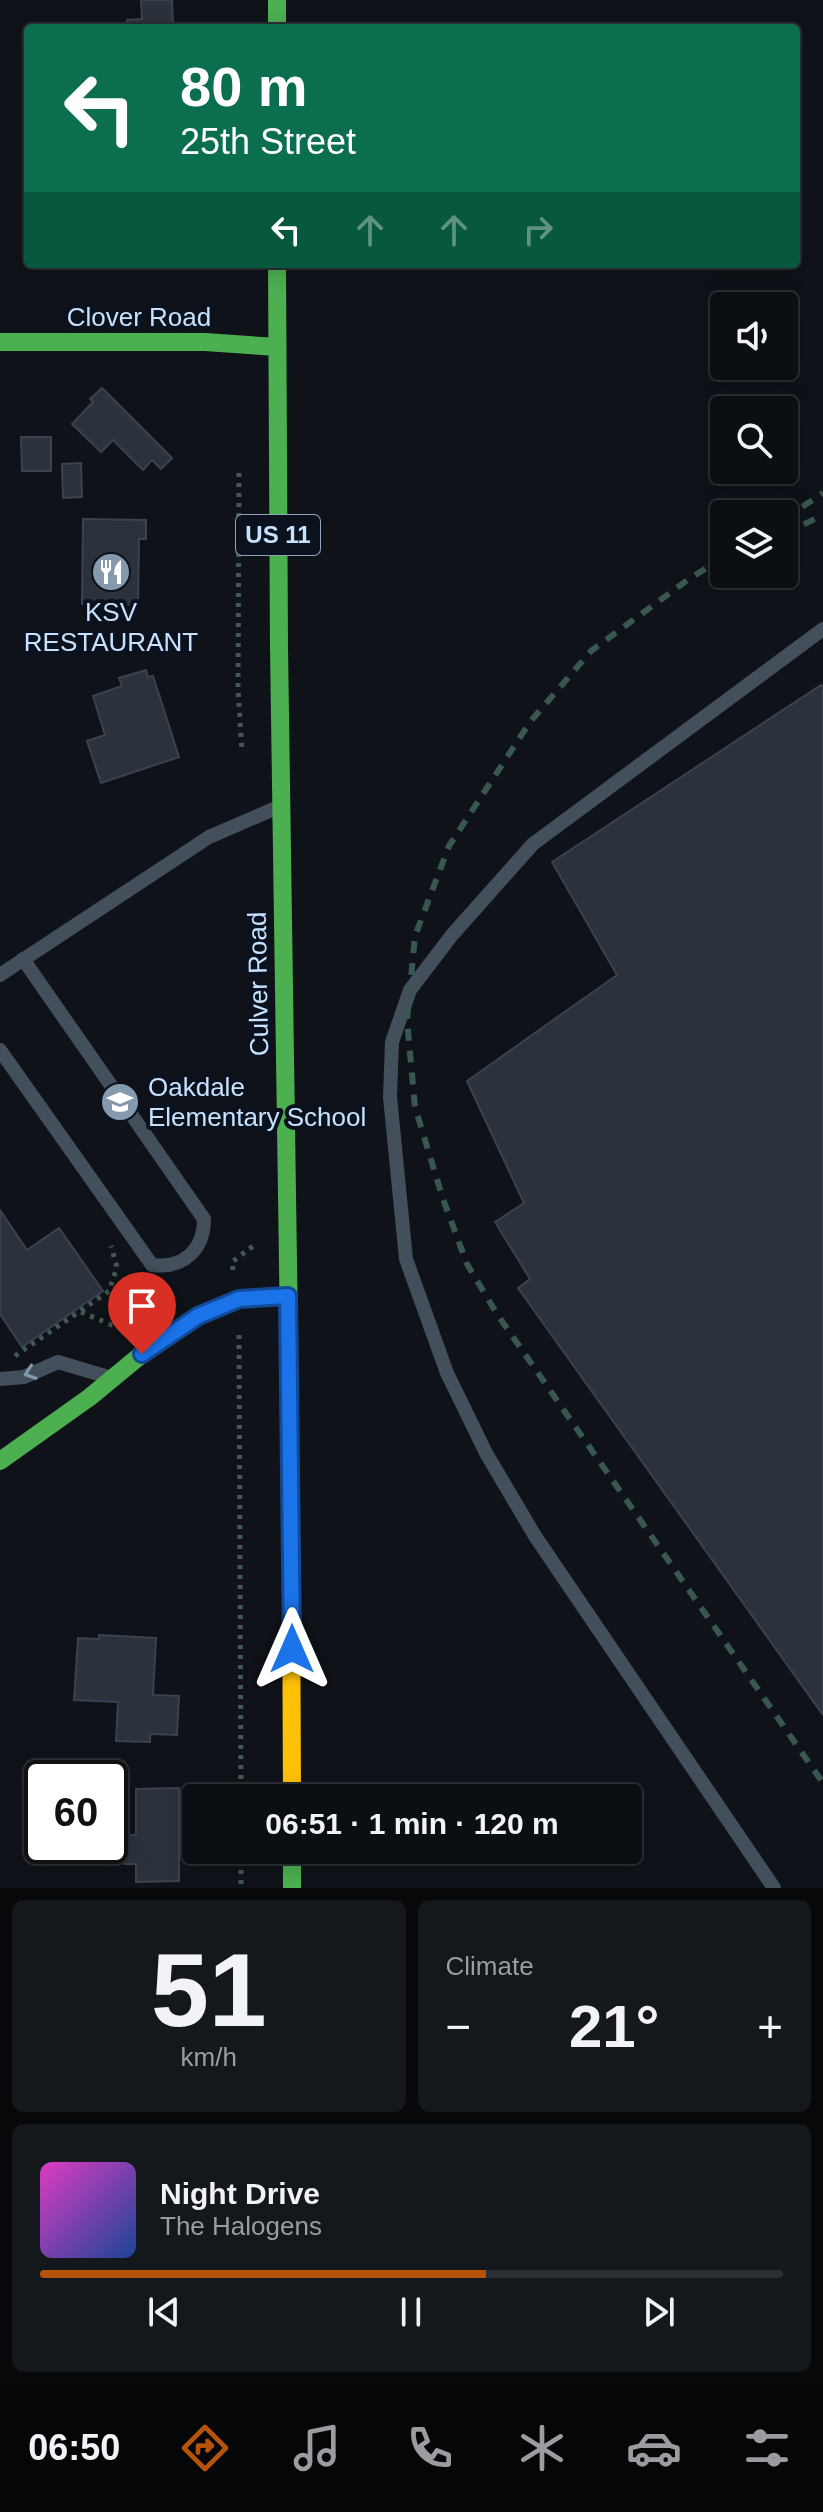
<!DOCTYPE html>
<meta charset="utf-8">
<style>
:root{--surface:#0b0e13;--page:#14171c;--text:#f1f3f6;--muted:#9a9ca0;--line:#2b2e33;--accent:#b45309}
body{margin:0;font-family:Arial,sans-serif;background:var(--page);color:var(--text);height:100vh;display:flex;flex-direction:column;font-size:30px;white-space:nowrap}
*{box-sizing:border-box;margin:0}
p{font-size:26px;color:var(--muted)}
.icon{flex:none;width:44px;height:44px;fill:none;stroke:currentColor;stroke-width:2;stroke-linecap:round;stroke-linejoin:round}
.map{position:relative;height:1888px;overflow:hidden}
.side{display:flex;flex-direction:column;gap:12px;padding:12px;background:#06080a;flex:1}
.side>*{flex:none}
.hud{position:absolute;left:24px;top:24px;width:776px;height:244px;border-radius:8px;box-shadow:0 4px 20px #0003,0 0 0 2px var(--line);background:#0b6e4f;color:#fff;overflow:hidden}
.fabs{position:absolute;left:710px;top:292px;display:grid;gap:16px}
.fabs a{display:grid;place-items:center;width:88px;height:88px;border-radius:8px;background:var(--surface);box-shadow:0 4px 20px #0003,0 0 0 2px var(--line);font-size:40px}
.speed{position:absolute;left:24px;top:1760px;display:flex;gap:16px;font-size:40px;font-weight:700;text-align:center}
.speed>*{display:grid;place-content:center;width:104px;height:104px;border-radius:50%;background:var(--surface);box-shadow:0 4px 20px #0003,0 0 0 2px var(--line);line-height:1}
.speed .limit{border:4px solid #111;border-radius:12px;background:#fff;color:#111}
.pin{position:absolute;display:grid;place-items:center;width:68px;height:68px;color:#fff;margin:-82px -34px;border-radius:50% 50% 50% 0;rotate:-45deg;box-shadow:0 0 8px #0007}
.pin .icon{rotate:45deg}
.me{position:absolute;width:88px;margin:-44px;rotate:0deg;stroke-linejoin:round;filter:drop-shadow(0 0 6px #0008)}
.turn{display:flex;align-items:center;gap:28px;height:168px;padding:0 24px;font-size:36px}
.turn .icon{width:104px;height:104px;stroke-width:2.5}
.turn b{display:block;font-size:56px;line-height:68px}
.lanes{display:flex;align-items:center;height:76px;padding:0 24px;background:#0003;justify-content:center;gap:40px;direction:ltr}
.lanes .off{opacity:.35}
.big{font-size:60px;font-weight:600;line-height:1.1}
.side .tile{flex:1;display:flex;flex-direction:column;justify-content:center;gap:12px;min-width:0;padding:0 28px;border-radius:12px;background:var(--page)}
.side .dial{align-items:center;gap:0}
.dial b{font-size:104px;line-height:1}
.song{display:flex;align-items:center;gap:24px}
.cover{width:96px;height:96px;border-radius:12px;background:linear-gradient(135deg,hsl(310 70% 55%),hsl(220 70% 35%))}
.played{height:8px;border-radius:4px;background:linear-gradient(90deg,var(--accent) 60%,var(--line) 60%)}
.keys{display:flex;justify-content:space-around;direction:ltr}
.heat{display:flex;justify-content:space-between;align-items:center;font-size:44px;direction:ltr}
.side .tiles{flex:1;display:grid;gap:12px;grid-template-columns:1fr 1fr}
.tile:last-child{grid-column:span 2}
.trip{position:absolute;left:182px;top:1784px;width:460px;height:80px;border-radius:8px;background:var(--surface);box-shadow:0 4px 20px #0003,0 0 0 2px var(--line);font-weight:600;line-height:80px;text-align:center}
.tabs{display:flex;height:128px;justify-content:space-around;align-items:center;background:#040608;color:var(--muted)}
.tabs .icon{width:56px;height:56px}
.tabs .current{color:var(--accent)}
.tabs b{font-size:36px;color:var(--text)}
.map>svg:first-child{display:block}
</style>
<div class="map">
<svg width="823" height="1888" viewBox="0 0 823 1888">
<rect width="100%" height="100%" fill="#0f1319"/>
<g fill="#2c323c" stroke="#39424e" stroke-width="2">
<path d="M 141,0 L 172,0 L 173,28 L 128,28 L 127,20 L 142,19 Z"/>
<path d="M 102,388 L 172,458 L 161,469 L 152,460 L 143,470 L 113,440 L 101,452 L 72,424 L 93,402 L 90,399 Z"/>
<path d="M 21,437 L 51,437 L 51,471 L 22,471 Z"/>
<path d="M 81,463 L 82,497 L 63,498 L 62,464 Z"/>
<path d="M 83,519 L 146,520 L 146,539 L 139,539 L 138,605 L 82,604 Z"/>
<path d="M 146,670 L 148,677 L 153,676 L 179,757 L 101,783 L 87,741 L 105,735 L 93,696 L 122,686 L 119,678 Z"/>
<path d="M 821,685 L 823,687 L 823,1715 L 518,1288 L 530,1279 L 495,1222 L 524,1203 L 467,1081 L 617,975 L 552,862 Z"/>
<path d="M 0,1210 L 27,1250 L 59,1228 L 103,1291 L 22,1347 L 0,1314 Z"/>
<path d="M 99,1635 L 156,1638 L 153,1695 L 179,1696 L 177,1735 L 150,1734 L 150,1742 L 116,1741 L 118,1702 L 74,1700 L 78,1638 L 99,1639 Z"/>
<path d="M 179,1788 L 179,1881 L 136,1882 L 136,1864 L 125,1864 L 125,1835 L 136,1835 L 136,1789 Z"/>
</g>
<g fill="none" stroke-linecap="round" stroke-linejoin="round">
<g stroke="#415954" stroke-width="5" stroke-dasharray="4 6" stroke-linecap="butt">
<path d="M 239,473 L 238,690 L 242,751"/>
<path d="M 233,1270 L 232,1262 L 253,1246"/>
<path d="M 81,1312 L 112,1325 L 125,1324"/>
<path d="M 239,1335 L 241,1798"/>
<path d="M 15,1356 L 109,1291 L 117,1267 L 111,1246"/>
<path d="M 241,1850 L 241,1888"/>
</g>
<g stroke="#434f5a" stroke-width="14">
<path d="M 0,975 L 209,837 L 276,808"/>
<path d="M 0,1050 L 152,1265 C 183,1269 204,1250 204,1219 L 23,959"/>
<path d="M 0,1379 L 24,1377 L 58,1362 L 105,1376"/>
<path d="M 774,1888 L 535,1536 L 486,1453 L 447,1373 L 406,1259 L 390,1097 L 392,1042 L 410,990 L 452,935 L 533,844 L 823,629"/>
</g>
<g stroke="#4caf50" stroke-width="18">
<path d="M 277,0 L 277,28"/>
<path d="M 277,264 L 279,647 L 289,1331"/>
<path d="M 0,342 L 205,342 L 277,347"/>
<path d="M 0,1461 L 90,1397 L 142,1354 L 198,1316 L 239,1299 L 288,1296"/>
<path d="M 292,1850 L 292,1888"/>
</g>
<path stroke="#ffc107" stroke-width="18" d="M 291,1566 L 292,1798"/>
<path stroke="#c62828" stroke-width="18" d="M 289,1331 L 291,1566"/>
<g stroke="#385751" stroke-width="6" stroke-dasharray="12 10" stroke-linecap="butt">
<path d="M 784,519 L 823,493"/>
<path d="M 784,534 L 823,515"/>
<path d="M 724,557 L 689,579 L 591,651 L 530,722 L 449,846 L 415,936 L 407,1020 L 415,1107 L 443,1199 L 467,1264 L 497,1314 L 823,1783"/>
</g>
</g>
<defs><path id="oneway-chevron" d="M-2-3.5L2.5 0L-2 3.5" fill="none" stroke-width="1.6" stroke-linecap="round" stroke-linejoin="round" transform="scale(2)"/></defs>
<use stroke="#8498ac" href="#oneway-chevron" transform="translate(30 1373) rotate(161)"/>
<g fill="none" stroke-linecap="round" stroke-linejoin="round">
<defs>
<path id="route" d="M 142,1354 L 198,1316 L 239,1299 L 288,1296 L 292,1649"/>
</defs>
<use href="#route" stroke="#114b97" stroke-width="20"/>
<use href="#route" stroke="#1a73e8" stroke-width="14"/>
</g>
<defs>
<symbol id="restaurant-disc" viewBox="-11 -11 22 22"><circle r="9.5" fill="#869aae" stroke="#0b121d"/><path d="M-5-6h1v4h1v-4h1v4h1v-4h1v5L-1.5 .5V6h-2V.5L-5-1ZM5-6V6H3V1.5H1.5Q1.5-4 5-6Z" fill="#fff"/></symbol>
<symbol id="school-disc" viewBox="-11 -11 22 22"><circle r="9.5" fill="#869aae" stroke="#0b121d"/><path d="M0-5L7-2L0 1L-7-2ZM-4 1L0 2.5L4 1V4Q0 6-4 4Z" fill="#fff"/></symbol>
</defs>
<g fill-rule="evenodd">
<use href="#restaurant-disc" x="89" y="550" width="44" height="44"/>
<use href="#school-disc" x="98" y="1080" width="44" height="44"/>
</g>
<g text-anchor="middle" stroke-width="8" stroke-linejoin="round" paint-order="stroke">
<rect fill="#0b121d" stroke="#8ea4bb" stroke-width="2" x="236" y="515" width="84" height="40" rx="6"/>
<g font-size="24" font-weight="bold" fill="#c6e2ff">
<text x="278" y="543">US 11</text>
</g>
<g font-size="26" fill="#c6e2ff" stroke="#0b121d">
<text x="139" y="326">Clover Road</text>
<text transform="translate(258 984) rotate(-91)" y="9">Culver Road</text>
</g>
<g font-size="26" fill="#c6e2ff" stroke="#0b121d">
<text x="111" y="621">KSV<tspan x="111" dy="30">RESTAURANT</tspan></text>
<text x="148" y="1096" text-anchor="start">Oakdale<tspan x="148" dy="30">Elementary School</tspan></text>
</g>
</g>
</svg>
<div class="fabs">
<a><svg class="icon" aria-label="sound" viewBox="0 0 24 24"><path d="M4 9h4l5-4v14l-5-4H4zM17 9q2 3 0 6"/></svg></a>
<a><svg class="icon" aria-label="search" viewBox="0 0 24 24"><circle cx="10" cy="10" r="6"/><path d="M15 15l6 6"/></svg></a>
<a><svg class="icon" aria-label="layers" viewBox="0 0 24 24"><path d="M12 4l9 5-9 5-9-5zM3 14l9 5 9-5"/></svg></a>
</div>
<div class="speed"><div class="limit">60</div></div>
<div class="pin" style="left:142px;top:1354px;background:#d93025"><svg class="icon" aria-label="arrive" viewBox="0 0 24 24"><path d="M6 21V4h12l-3 4 3 4H6"/></svg></div>
<svg class="me" style="left:292px;top:1649px" viewBox="-20 -20 40 40"><path d="M0-17L14 15 0 8-14 15z" fill="#1a73e8" stroke="#fff" stroke-width="4"/></svg>
<div class="trip">06:51 · 1 min · 120 m</div>
<div class="hud">
<div class="turn"><svg class="icon" aria-label="left" viewBox="0 0 24 24"><path d="M17 20v-9H6M10 6l-5 5 5 5"/></svg><div><b>80 m</b>25th Street</div></div>
<div class="lanes"><svg class="icon" aria-label="left" viewBox="0 0 24 24"><path d="M17 20v-9H6M10 6l-5 5 5 5"/></svg><svg class="icon off" aria-label="ahead" viewBox="0 0 24 24"><path d="M12 20V5M6 11l6-6 6 6"/></svg><svg class="icon off" aria-label="ahead" viewBox="0 0 24 24"><path d="M12 20V5M6 11l6-6 6 6"/></svg><svg class="icon off" aria-label="right" viewBox="0 0 24 24"><path d="M7 20v-9h11M14 6l5 5-5 5"/></svg></div>
</div>
</div>
<section class="side">
<div class="tiles">
<div class="tile dial"><b>51</b><p>km/h</p></div>
<div class="tile"><p>Climate</p>
<div class="heat"><a>−</a><b class="big">21°</b><a>+</a></div>
</div>
<div class="tile">
<div class="song"><i class="cover"></i><div><b>Night Drive</b><p>The Halogens</p></div></div>
<div class="played"></div>
<div class="keys"><svg class="icon" aria-label="previous" viewBox="0 0 24 24"><path d="M18 5L8 12l10 7zM5 5v14"/></svg><svg class="icon" aria-label="pause" viewBox="0 0 24 24"><path d="M8 5v14M16 5v14"/></svg><svg class="icon" aria-label="next" viewBox="0 0 24 24"><path d="M6 5l10 7-10 7zM19 5v14"/></svg></div>
</div>
</div>
</section>
<nav class="tabs">
<b>06:50</b>
<svg class="icon current" aria-label="directions" viewBox="0 0 24 24"><path d="M12 3l9 9-9 9-9-9zM9 14v-3h6M13 9l2 2-2 2"/></svg>
<svg class="icon" aria-label="music" viewBox="0 0 24 24"><path d="M9 18V5l10-2v13"/><circle cx="6" cy="18" r="3"/><circle cx="16" cy="16" r="3"/></svg>
<svg class="icon" aria-label="phone" viewBox="0 0 24 24"><path d="M5 4h4l2 5-3 2q2 4 5 5l2-3 5 2v4C11 20 4 13 5 4z"/></svg>
<svg class="icon" aria-label="climate" viewBox="0 0 24 24"><path d="M12 3v18M4 7l16 10M4 17L20 7"/></svg>
<svg class="icon" aria-label="car" viewBox="0 0 24 24"><path d="M5 17H2v-5l4-1 3-4h7l3 4 3 1v5h-3M9 17h6M6 11h13"/><circle cx="7" cy="17" r="2"/><circle cx="17" cy="17" r="2"/></svg>
<svg class="icon" aria-label="filters" viewBox="0 0 24 24"><path d="M4 7h16M4 17h16"/><circle cx="9" cy="7" r="2"/><circle cx="15" cy="17" r="2"/></svg>
</nav>
